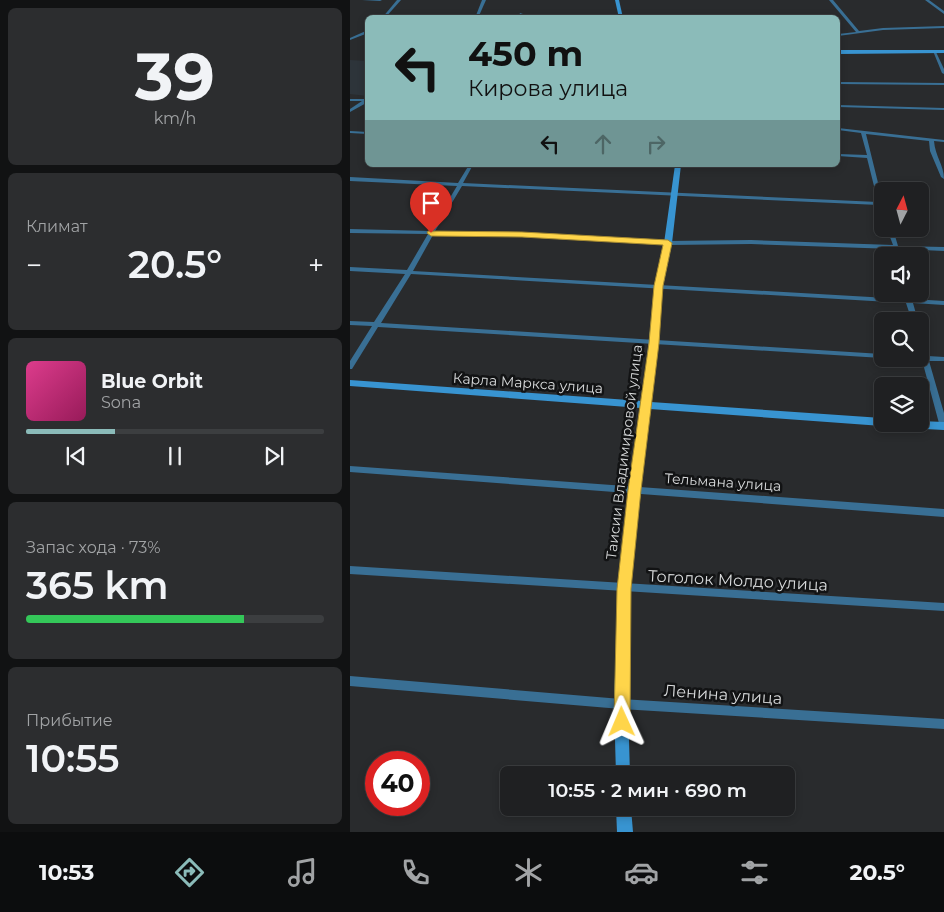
<!DOCTYPE html>
<html lang="ru">
<meta charset="utf-8">
<style>
:root{--surface:#1f2022;--page:#2c2d2f;--text:#f1f3f6;--muted:#a1a3a5;--line:#3c3e40;--accent:#8bbbb9}
body{margin:0;font-family:Montserrat,sans-serif;background:var(--page);color:var(--text);height:100vh;display:flex;flex-direction:column;font-size:19px;white-space:nowrap}
*{box-sizing:border-box;margin:0}
p{font-size:16px;color:var(--muted)}
.icon{flex:none;width:28px;height:28px;fill:none;stroke:currentColor;stroke-width:2;stroke-linecap:round;stroke-linejoin:round}
.map{position:relative;flex:1;overflow:hidden}
.panel{display:flex;flex-direction:column;gap:8px;padding:8px;background:#111213;width:350px}
.panel>*{flex:none}
.guide{position:absolute;left:15px;top:15px;width:475px;height:152px;border-radius:8px;box-shadow:0 2px 8px #0003,0 0 0 1px var(--line);background:#8bbbb9;color:#111;overflow:hidden}
.needle{width:32px;rotate:6deg}
.buttons{position:absolute;left:524px;top:182px;display:grid;gap:10px}
.buttons a{display:grid;place-items:center;width:55px;height:55px;border-radius:8px;background:var(--surface);box-shadow:0 2px 8px #0003,0 0 0 1px var(--line);font-size:25px}
.speed{position:absolute;left:15px;top:751px;display:flex;gap:10px;font-size:25px;font-weight:700;text-align:center}
.speed>*{display:grid;place-content:center;width:65px;height:65px;border-radius:50%;background:var(--surface);box-shadow:0 2px 8px #0003,0 0 0 1px var(--line);line-height:1}
.speed .limit{border:8px solid #d22;background:#fff;color:#111}
.pin{position:absolute;display:grid;place-items:center;width:42px;height:42px;color:#fff;margin:-51px -21px;border-radius:50% 50% 50% 0;rotate:-45deg;box-shadow:0 0 5px #0007}
.pin .icon{rotate:45deg}
.me{position:absolute;width:55px;margin:-28px;rotate:359deg;stroke-linejoin:round;filter:drop-shadow(0 0 4px #0008)}
.turn{display:flex;align-items:center;gap:18px;height:105px;padding:0 20px;font-size:22px}
.turn .icon{width:65px;height:65px;stroke-width:2.5}
.turn b{display:block;font-size:35px;line-height:42px}
.lanes{display:flex;align-items:center;height:48px;padding:0 20px;background:#0003;justify-content:center;gap:25px;direction:ltr}
.lanes .off{opacity:.35}
.big{font-size:38px;font-weight:600;line-height:1.1}
.panel .card{flex:1;display:flex;flex-direction:column;justify-content:center;gap:8px;min-width:0;padding:0 18px;border-radius:8px;background:var(--page)}
.panel .dial{align-items:center;gap:0}
.dial b{font-size:65px;line-height:1}
.song{display:flex;align-items:center;gap:15px}
.cover{width:60px;height:60px;border-radius:8px;background:linear-gradient(135deg,hsl(330 70% 55%),hsl(330 70% 35%))}
.played{height:5px;border-radius:2px;background:linear-gradient(90deg,var(--accent) 30%,var(--line) 30%)}
.keys{display:flex;justify-content:space-around;direction:ltr}
.heat{display:flex;justify-content:space-between;align-items:center;font-size:28px;direction:ltr}
.charge{height:8px;border-radius:4px;background:linear-gradient(90deg,#34c759 73%,var(--line) 0)}
.trip{position:absolute;left:150px;top:766px;width:295px;height:50px;border-radius:8px;background:var(--surface);box-shadow:0 2px 8px #0003,0 0 0 1px var(--line);font-weight:600;line-height:50px;text-align:center}
.tab-bar{display:flex;height:80px;justify-content:space-around;align-items:center;background:#0c0d0e;color:var(--muted)}
.tab-bar .icon{width:35px;height:35px}
.tab-bar .current{color:var(--accent)}
.tab-bar b{font-size:22px;color:var(--text)}
main{display:flex;flex:1;min-height:0}
.map>svg:first-child{display:block}
</style>
<main>
<section class="panel">
<div class="card dial"><b>39</b><p>km/h</p></div>
<div class="card"><p>Климат</p>
<div class="heat"><a>−</a><b class="big">20.5°</b><a>+</a></div>
</div>
<div class="card">
<div class="song"><i class="cover"></i><div><b>Blue Orbit</b><p>Sona</p></div></div>
<div class="played"></div>
<div class="keys"><svg class="icon" aria-label="previous" viewBox="0 0 24 24"><path d="M18 5L8 12l10 7zM5 5v14"/></svg><svg class="icon" aria-label="pause" viewBox="0 0 24 24"><path d="M8 5v14M16 5v14"/></svg><svg class="icon" aria-label="next" viewBox="0 0 24 24"><path d="M6 5l10 7-10 7zM19 5v14"/></svg></div>
</div>
<div class="card"><p>Запас хода · 73%</p><b class="big">365 km</b><div class="charge"></div></div>
<div class="card"><p>Прибытие</p><b class="big">10:55</b></div>
</section>
<div class="map">
<svg width="594" height="832" viewBox="0 0 594 832">
<rect width="100%" height="100%" fill="#292b2d"/>
<path fill="#2d343a" d="M 0,60 L 17,61 L 17,96 L 0,94 Z"/>
<g fill="none" stroke-linecap="round" stroke-linejoin="round">
<g fill="#396f94" fill-rule="evenodd">
<path d="M 12,0 L 32,0 L 30,1 Z"/>
<path d="M 47,0 L 51,0 L 35,18 L 32,18 Z"/>
<path d="M 132,0 L 136,0 L 128,18 L 125,18 Z"/>
<path d="M 479,0 L 483,0 L 509,31 L 533,28 L 594,26 L 594,28 L 533,30 L 488,36 L 488,34 L 506,32 Z"/>
<path d="M 575,0 L 579,0 L 594,11 L 594,14 Z"/>
<path d="M 170,13 L 173,14 L 172,18 L 168,18 Z"/>
<path d="M 209,14 L 211,14 L 212,18 L 208,18 Z"/>
<path d="M 18,30 L 18,33 L 0,40 L 0,38 Z"/>
<path d="M 583,51 L 586,52 L 594,69 L 594,74 L 592,73 Z"/>
<path d="M 488,82 L 594,83 L 594,85 L 488,84 Z"/>
<path d="M 0,99 L 17,99 L 18,102 L 0,112 L 0,109 L 12,101 L 0,101 Z"/>
<path d="M 488,105 L 594,108 L 594,110 L 488,107 Z"/>
<path d="M 488,128 L 594,140 L 594,142 L 584,141 C 585,156 594,165 594,179 L 591,177 L 580,151 L 579,141 L 516,134 L 532,199 L 532,209 L 530,208 L 529,205 L 112,186 L 85,231 L 172,233 L 318,241 L 401,240 L 543,245 L 537,229 L 543,229 L 548,246 L 594,247 L 594,251 L 550,249 L 552,256 L 546,256 L 544,249 L 401,244 L 318,245 L 172,237 L 83,235 L 63,271 L 555,299 L 554,294 L 560,294 L 562,299 L 594,301 L 594,305 L 563,303 L 568,321 L 562,321 L 556,303 L 61,274 L 31,323 L 532,354 L 532,358 L 28,327 L 2,369 L 0,369 L 0,361 L 22,326 L 0,325 L 0,321 L 24,322 L 55,274 L 0,271 L 0,267 L 57,270 L 78,234 L 0,233 L 0,229 L 80,231 L 107,186 L 0,181 L 0,177 L 108,183 L 119,165 L 123,165 L 113,183 L 528,202 L 517,158 L 488,156 L 488,154 L 517,155 L 511,133 L 488,130 Z"/>
<path d="M 0,131 L 18,132 L 18,134 L 0,133 Z"/>
<path d="M 570,337 L 573,339 L 578,356 L 594,357 L 594,361 L 579,361 L 594,413 L 594,430 L 591,429 L 590,427 L 572,360 L 567,359 L 570,359 L 570,356 L 571,356 Z"/>
<path d="M 0,466 L 594,509 L 594,517 L 0,472 Z"/>
<path d="M 0,566 L 594,603 L 594,611 L 0,574 Z"/>
<path d="M 0,676 L 271,699 L 594,719 L 594,729 L 271,709 L 0,686 Z"/>
</g>
<g fill="#3894d1" fill-rule="evenodd">
<path d="M 265,0 L 269,0 L 273,18 L 269,18 Z"/>
<path d="M 488,50 L 594,50 L 594,53 L 488,54 Z"/>
<path d="M 325,165 L 331,165 L 322,243 L 313,286 L 301,402 L 532,418 L 532,424 L 536,424 L 532,426 L 300,409 L 280,589 L 278,704 L 280,775 L 266,775 L 264,704 L 268,589 L 291,408 L 0,386 L 0,380 L 292,401 L 305,286 L 314,243 Z"/>
<path d="M 570,421 L 594,422 L 594,430 L 556,428 L 551,424 L 570,424 Z"/>
<path d="M 266,808 L 281,808 L 283,832 L 267,832 Z"/>
</g>
</g>
<path fill="#ffd54a" stroke="#a68a30" d="M 78,231 L 172,232 L 318,240 L 322,243 L 313,286 L 309,343 L 291,490 L 281,589 L 280,722 L 277,728 L 272,730 L 266,728 L 264,722 L 267,589 L 278,490 L 299,343 L 304,286 L 313,245 L 172,237 L 81,236 L 77,233 Z"/>
<g text-anchor="middle" stroke-width="5" stroke-linejoin="round" paint-order="stroke">
<g font-size="14" fill="#d8dadb" stroke="#121314">
<text transform="translate(178 383) rotate(4)" y="5">Карла Маркса улица</text>
<text transform="translate(274 452) rotate(-83)" y="5">Таисии Владимировой улица</text>
<text transform="translate(373 482) rotate(4)" y="5">Тельмана улица</text>
</g>
<g font-size="16" fill="#d8dadb" stroke="#121314">
<text transform="translate(388 580) rotate(3)" y="6">Тоголок Молдо улица</text>
<text transform="translate(373 694) rotate(4)" y="6">Ленина улица</text>
</g>
</g>
</svg>
<div class="buttons">
<a><svg class="needle" viewBox="-14 -14 28 28"><path d="M0-13l5 13h-10z" fill="#e53935"/><path d="M0 13l5-13h-10z" fill="#a1a3a5"/></svg></a>
<a><svg class="icon" aria-label="sound" viewBox="0 0 24 24"><path d="M4 9h4l5-4v14l-5-4H4zM17 9q2 3 0 6"/></svg></a>
<a><svg class="icon" aria-label="search" viewBox="0 0 24 24"><circle cx="10" cy="10" r="6"/><path d="M15 15l6 6"/></svg></a>
<a><svg class="icon" aria-label="layers" viewBox="0 0 24 24"><path d="M12 4l9 5-9 5-9-5zM3 14l9 5 9-5"/></svg></a>
</div>
<div class="speed"><div class="limit">40</div></div>
<div class="pin" style="left:81px;top:233px;background:#d93025"><svg class="icon" aria-label="arrive" viewBox="0 0 24 24"><path d="M6 21V4h12l-3 4 3 4H6"/></svg></div>
<svg class="me" style="left:272px;top:722px" viewBox="-20 -20 40 40"><path d="M0-17L14 15 0 8-14 15z" fill="#ffd54a" stroke="#fff" stroke-width="4"/></svg>
<div class="trip">10:55 · 2 мин · 690 m</div>
<div class="guide">
<div class="turn"><svg class="icon" aria-label="left" viewBox="0 0 24 24"><path d="M17 20v-9H6M10 6l-5 5 5 5"/></svg><div><b>450 m</b>Кирова улица</div></div>
<div class="lanes"><svg class="icon" aria-label="left" viewBox="0 0 24 24"><path d="M17 20v-9H6M10 6l-5 5 5 5"/></svg><svg class="icon off" aria-label="ahead" viewBox="0 0 24 24"><path d="M12 20V5M6 11l6-6 6 6"/></svg><svg class="icon off" aria-label="right" viewBox="0 0 24 24"><path d="M7 20v-9h11M14 6l5 5-5 5"/></svg></div>
</div>
</div>
</main>
<nav class="tab-bar">
<b>10:53</b>
<svg class="icon current" aria-label="directions" viewBox="0 0 24 24"><path d="M12 3l9 9-9 9-9-9zM9 14v-3h6M13 9l2 2-2 2"/></svg>
<svg class="icon" aria-label="music" viewBox="0 0 24 24"><path d="M9 18V5l10-2v13"/><circle cx="6" cy="18" r="3"/><circle cx="16" cy="16" r="3"/></svg>
<svg class="icon" aria-label="phone" viewBox="0 0 24 24"><path d="M5 4h4l2 5-3 2q2 4 5 5l2-3 5 2v4C11 20 4 13 5 4z"/></svg>
<svg class="icon" aria-label="climate" viewBox="0 0 24 24"><path d="M12 3v18M4 7l16 10M4 17L20 7"/></svg>
<svg class="icon" aria-label="car" viewBox="0 0 24 24"><path d="M5 17H2v-5l4-1 3-4h7l3 4 3 1v5h-3M9 17h6M6 11h13"/><circle cx="7" cy="17" r="2"/><circle cx="17" cy="17" r="2"/></svg>
<svg class="icon" aria-label="filters" viewBox="0 0 24 24"><path d="M4 7h16M4 17h16"/><circle cx="9" cy="7" r="2"/><circle cx="15" cy="17" r="2"/></svg>
<b>20.5°</b>
</nav>
